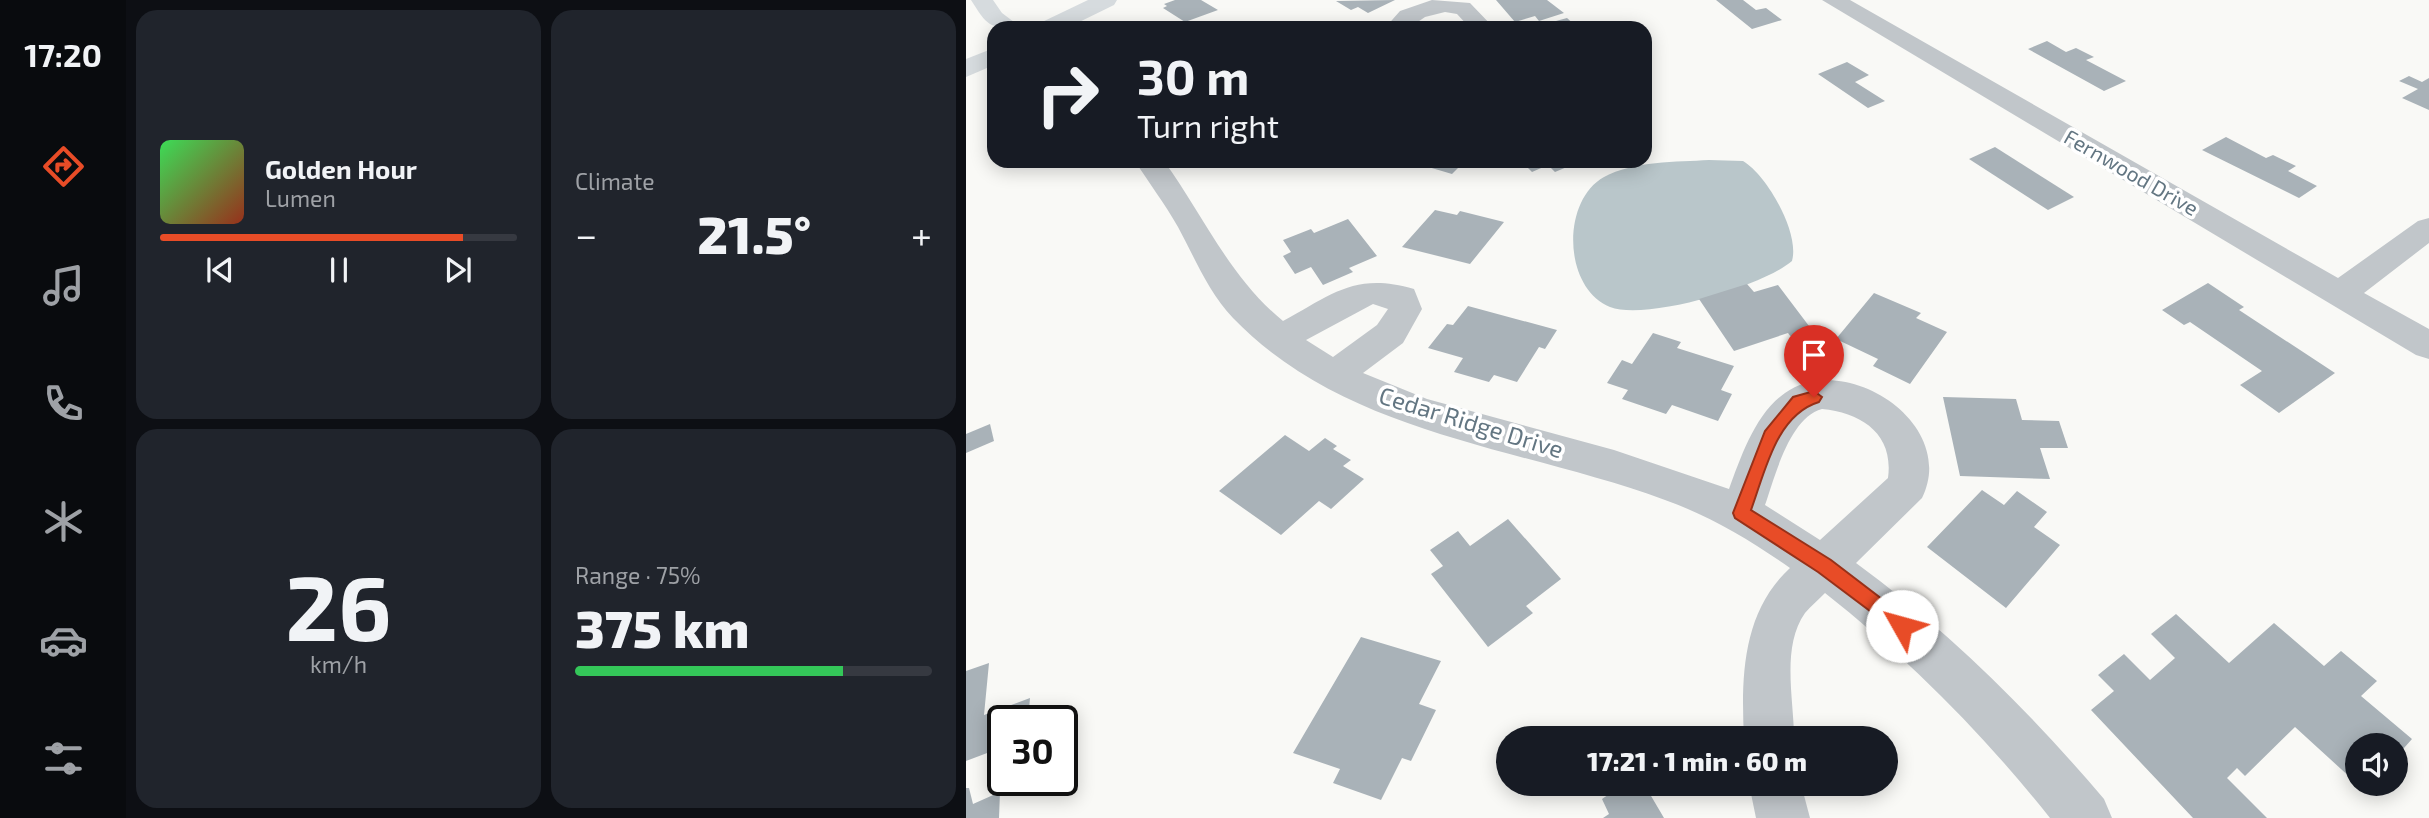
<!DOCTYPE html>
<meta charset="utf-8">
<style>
:root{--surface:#171b24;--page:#20242c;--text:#f1f3f6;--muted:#9ea1a6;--line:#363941;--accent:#e84c27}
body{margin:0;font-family:"Exo 2",sans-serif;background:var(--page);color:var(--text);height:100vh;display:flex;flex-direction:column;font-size:26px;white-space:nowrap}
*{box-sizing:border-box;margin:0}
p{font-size:23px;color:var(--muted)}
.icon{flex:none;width:38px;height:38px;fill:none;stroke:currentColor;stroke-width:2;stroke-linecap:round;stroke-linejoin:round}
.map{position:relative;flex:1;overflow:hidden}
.details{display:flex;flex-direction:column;gap:10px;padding:10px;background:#0d0f14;width:840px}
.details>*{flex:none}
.banner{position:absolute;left:21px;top:21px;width:665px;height:147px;border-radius:21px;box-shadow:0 4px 18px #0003;background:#171b24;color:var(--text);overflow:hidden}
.buttons{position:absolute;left:1379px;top:733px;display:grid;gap:14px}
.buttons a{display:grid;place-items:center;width:63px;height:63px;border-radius:50%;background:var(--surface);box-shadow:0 4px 18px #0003;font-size:35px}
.speed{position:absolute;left:21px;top:705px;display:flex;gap:14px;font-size:35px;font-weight:700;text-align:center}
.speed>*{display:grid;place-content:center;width:91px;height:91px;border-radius:50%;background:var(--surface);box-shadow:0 4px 18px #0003;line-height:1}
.speed .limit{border:4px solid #111;border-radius:10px;background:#fff;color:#111}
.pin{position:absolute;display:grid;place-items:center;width:60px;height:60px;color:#fff;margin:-72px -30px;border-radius:50% 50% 50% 0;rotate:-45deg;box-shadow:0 0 7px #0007}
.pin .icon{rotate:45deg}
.me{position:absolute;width:77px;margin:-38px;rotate:308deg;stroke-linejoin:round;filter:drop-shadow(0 0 5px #0008)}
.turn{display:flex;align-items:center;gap:24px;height:147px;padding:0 35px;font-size:32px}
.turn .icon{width:91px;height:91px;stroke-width:2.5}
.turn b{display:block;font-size:49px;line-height:60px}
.big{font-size:52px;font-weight:800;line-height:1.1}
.details .widget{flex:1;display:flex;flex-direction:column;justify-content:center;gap:10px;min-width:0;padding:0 24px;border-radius:21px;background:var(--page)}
.details .dial{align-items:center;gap:0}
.dial b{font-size:91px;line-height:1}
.song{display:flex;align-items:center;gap:21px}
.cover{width:84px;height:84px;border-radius:10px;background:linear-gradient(135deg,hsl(130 70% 55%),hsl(10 70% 35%))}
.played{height:7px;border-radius:4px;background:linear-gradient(90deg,var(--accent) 85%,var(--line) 85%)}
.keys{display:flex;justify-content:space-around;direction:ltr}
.heat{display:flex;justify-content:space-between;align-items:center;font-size:38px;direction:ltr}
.charge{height:10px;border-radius:5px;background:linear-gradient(90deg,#34c759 75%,var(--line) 0)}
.details .tiles{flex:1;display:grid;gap:10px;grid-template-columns:repeat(2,1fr)}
.trip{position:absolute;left:530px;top:726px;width:402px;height:70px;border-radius:35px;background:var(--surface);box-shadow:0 4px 18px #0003;font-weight:800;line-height:70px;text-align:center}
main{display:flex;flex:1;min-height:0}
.dock{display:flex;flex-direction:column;width:126px;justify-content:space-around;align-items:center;background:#090b0e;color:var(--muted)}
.dock .icon{width:49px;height:49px}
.dock .selected{color:var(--accent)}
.dock b{font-size:32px;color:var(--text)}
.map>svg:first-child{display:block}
</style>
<main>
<nav class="dock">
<b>17:20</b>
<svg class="icon selected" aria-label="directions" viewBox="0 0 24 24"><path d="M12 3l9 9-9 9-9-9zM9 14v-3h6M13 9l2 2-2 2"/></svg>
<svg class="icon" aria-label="music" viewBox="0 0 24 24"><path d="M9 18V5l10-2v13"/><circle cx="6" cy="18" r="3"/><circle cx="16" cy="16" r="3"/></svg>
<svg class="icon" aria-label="phone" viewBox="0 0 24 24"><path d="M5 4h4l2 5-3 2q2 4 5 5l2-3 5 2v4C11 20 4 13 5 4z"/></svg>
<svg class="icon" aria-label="climate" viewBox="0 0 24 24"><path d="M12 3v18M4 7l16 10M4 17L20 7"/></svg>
<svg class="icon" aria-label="car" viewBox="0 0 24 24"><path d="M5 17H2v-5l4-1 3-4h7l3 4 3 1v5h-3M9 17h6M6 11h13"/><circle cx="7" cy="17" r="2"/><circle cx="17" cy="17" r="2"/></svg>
<svg class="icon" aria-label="filters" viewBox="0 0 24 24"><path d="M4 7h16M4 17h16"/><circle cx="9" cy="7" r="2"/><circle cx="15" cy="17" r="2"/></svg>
</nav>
<section class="details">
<div class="tiles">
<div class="widget">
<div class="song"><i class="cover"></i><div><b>Golden Hour</b><p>Lumen</p></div></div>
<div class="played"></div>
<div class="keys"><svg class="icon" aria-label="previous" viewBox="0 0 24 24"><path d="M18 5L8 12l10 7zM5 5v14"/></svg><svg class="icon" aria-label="pause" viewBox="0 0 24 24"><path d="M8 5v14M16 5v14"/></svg><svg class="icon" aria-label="next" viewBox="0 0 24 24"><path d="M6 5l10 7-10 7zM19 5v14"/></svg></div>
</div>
<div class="widget"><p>Climate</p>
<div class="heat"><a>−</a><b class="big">21.5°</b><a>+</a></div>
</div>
<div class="widget dial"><b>26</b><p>km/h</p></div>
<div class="widget"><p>Range · 75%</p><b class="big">375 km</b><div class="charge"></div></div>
</div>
</section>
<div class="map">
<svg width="1463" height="818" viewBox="0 0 1463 818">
<rect width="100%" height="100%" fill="#f9f9f6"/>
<path fill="#b9c6ca" d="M 743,160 L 777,161 C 801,175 834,233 826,261 C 797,286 681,321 644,307 C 597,288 595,201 638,177 C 667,161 711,162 743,160 Z"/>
<g fill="#a9b2b8">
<path d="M 209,0 L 235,0 L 252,10 L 219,22 L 197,8 L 201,6 L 198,4 Z"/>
<path d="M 429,0 L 402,13 L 392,7 L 385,10 L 370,1 Z"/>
<path d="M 530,0 L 581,0 L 598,13 L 573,21 L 569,16 L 549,22 Z"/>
<path d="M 750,0 L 777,0 L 790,10 L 800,8 L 816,20 L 786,29 Z"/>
<path d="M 601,18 L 612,28 L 568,28 L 568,27 Z"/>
<path d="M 1081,41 L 1100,52 L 1110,48 L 1128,57 L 1120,60 L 1160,81 L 1138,91 L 1062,49 Z"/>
<path d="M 881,62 L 903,75 L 889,82 L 919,101 L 902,108 L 852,74 Z"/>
<path d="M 1443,76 L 1456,82 L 1463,78 L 1463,110 L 1436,98 L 1452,89 L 1433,81 Z"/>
<path d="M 1260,137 L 1300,158 L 1307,155 L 1330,166 L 1322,171 L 1351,186 L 1333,198 L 1236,150 Z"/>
<path d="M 1029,147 L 1108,197 L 1082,210 L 1003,159 Z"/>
<path d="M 442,161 L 499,161 L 486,174 Z"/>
<path d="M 555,161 L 606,161 L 608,164 L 589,172 L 582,165 L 566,172 Z"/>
<path d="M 469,210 L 491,215 L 494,211 L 538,222 L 504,264 L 436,247 Z"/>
<path d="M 382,219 L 411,256 L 383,268 L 387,272 L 357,285 L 345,267 L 329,274 L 317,256 L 325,252 L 317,240 L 345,229 L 348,233 Z"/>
<path d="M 1242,283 L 1278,307 L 1273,310 L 1369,373 L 1313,413 L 1274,385 L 1296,371 L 1224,322 L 1218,325 L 1196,310 Z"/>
<path d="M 781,284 L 788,292 L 812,285 L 846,330 L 825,337 L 822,333 L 768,351 L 733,299 Z"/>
<path d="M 908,293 L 955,313 L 950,318 L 981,332 L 944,384 L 907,366 L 912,359 L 870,339 Z"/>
<path d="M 502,306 L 591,330 L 579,349 L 573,347 L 551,382 L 528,375 L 523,382 L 488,372 L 497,358 L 462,348 L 481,324 L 487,325 Z"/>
<path d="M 687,333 L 715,342 L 711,348 L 768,366 L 755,390 L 766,394 L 752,421 L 706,405 L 700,414 L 656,399 L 662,390 L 641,383 L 656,360 L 666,364 Z"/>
<path d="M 977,397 L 1050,399 L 1056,420 L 1093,421 L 1102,448 L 1074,448 L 1084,479 L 994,476 Z"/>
<path d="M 24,424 L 28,441 L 0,453 L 0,434 Z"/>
<path d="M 319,435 L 343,451 L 359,438 L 371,446 L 367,449 L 385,460 L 377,466 L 398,479 L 365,509 L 353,501 L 315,535 L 253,491 Z"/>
<path d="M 1016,490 L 1038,505 L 1051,491 L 1081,512 L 1068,527 L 1094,545 L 1040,608 L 961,547 Z"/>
<path d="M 542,519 L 595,579 L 560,606 L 567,613 L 522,647 L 465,574 L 477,566 L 464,550 L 492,531 L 504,546 Z"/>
<path d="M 1210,614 L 1263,663 L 1308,623 L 1358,666 L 1375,651 L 1411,681 L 1395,696 L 1446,739 L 1430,757 L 1430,746 L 1391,746 L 1391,784 L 1404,784 L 1398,790 L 1329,727 L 1279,776 L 1271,768 L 1261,778 L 1301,818 L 1227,818 L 1125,710 L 1148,691 L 1132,675 L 1158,654 L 1184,680 L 1209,658 L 1185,634 Z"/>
<path d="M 395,637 L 475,661 L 453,704 L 470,710 L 445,761 L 436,758 L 415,800 L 367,783 L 374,769 L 327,753 Z"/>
<path d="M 23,663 L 18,715 L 64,698 L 62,721 L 37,721 L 37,747 L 0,761 L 0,671 Z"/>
<path d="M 658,784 L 678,784 L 698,818 L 637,818 L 643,814 L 636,799 Z"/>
<path d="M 0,788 L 3,788 L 7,804 L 34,792 L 33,818 L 0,818 Z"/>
</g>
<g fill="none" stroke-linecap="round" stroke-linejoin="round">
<g fill="#c1c6ca" fill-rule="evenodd">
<path d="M 466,0 L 504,3 L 528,28 L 504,28 L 491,14 L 479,12 L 459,17 L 443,28 L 419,28 L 434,11 Z"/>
<path d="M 856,0 L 884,0 L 1372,278 L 1452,221 L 1463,218 L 1463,243 L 1398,293 L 1463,329 L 1463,359 L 1450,355 Z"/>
<path d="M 169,161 L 198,161 C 237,215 264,278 317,321 C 367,294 389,272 448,289 L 456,309 L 437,343 L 397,373 L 461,399 L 648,450 L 763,489 C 775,457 789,414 819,393 C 879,350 993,423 956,498 L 890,563 C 983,631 1063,711 1138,799 L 1146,818 L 1084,818 C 1018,735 943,659 859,593 C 853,599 845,606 839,613 C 815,647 828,700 828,738 L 778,738 C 775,678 776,612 824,568 C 784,540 744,516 699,500 C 552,446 380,435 267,318 C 242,292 229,258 212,227 C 199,204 183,183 169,161 ZM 407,304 L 422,309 L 411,325 L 367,357 L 340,340 ZM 856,409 C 896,413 928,434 922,478 L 854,540 L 799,505 C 809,477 823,418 856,409 Z"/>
<path d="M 783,784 L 835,784 L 844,818 L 790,818 Z"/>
</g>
<g fill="#d6dbde" fill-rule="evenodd">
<path d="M 5,0 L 27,0 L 36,13 L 56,28 C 23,28 22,27 5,0 Z"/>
<path d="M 122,0 L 151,0 L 148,5 L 101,28 L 70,28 L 74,23 Z"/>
<path d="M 28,48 L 28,65 L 0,77 L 0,59 Z"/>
</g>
</g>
<path fill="#e84c27" stroke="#973119" stroke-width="2" d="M 848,391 L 856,397 L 853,402 C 810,415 799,472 785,510 L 865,560 L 942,619 L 945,626 L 942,632 L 936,635 L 852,572 L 769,518 L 767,513 L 799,431 L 827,397 Z"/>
<g text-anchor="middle" stroke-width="7" stroke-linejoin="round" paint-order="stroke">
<g font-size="21" fill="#637682" stroke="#fff">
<text transform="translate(1165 173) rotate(30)" y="7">Fernwood Drive</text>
</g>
<g font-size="24" fill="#637682" stroke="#fff">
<text transform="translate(505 423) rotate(17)" y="8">Cedar Ridge Drive</text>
</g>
</g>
</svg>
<div class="buttons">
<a><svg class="icon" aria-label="sound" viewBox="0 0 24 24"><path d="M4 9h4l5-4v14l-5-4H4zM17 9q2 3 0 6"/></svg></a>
</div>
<div class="speed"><div class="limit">30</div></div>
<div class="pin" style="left:848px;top:397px;background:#d93025"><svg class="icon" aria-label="arrive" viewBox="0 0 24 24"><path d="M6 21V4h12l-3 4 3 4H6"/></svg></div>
<svg class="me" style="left:936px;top:626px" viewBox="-20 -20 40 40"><circle r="19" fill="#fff"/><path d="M0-13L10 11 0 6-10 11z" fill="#e84c27"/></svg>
<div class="trip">17:21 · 1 min · 60 m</div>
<div class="banner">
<div class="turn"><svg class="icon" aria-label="right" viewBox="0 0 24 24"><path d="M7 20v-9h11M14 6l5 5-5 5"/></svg><div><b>30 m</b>Turn right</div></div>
</div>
</div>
</main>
